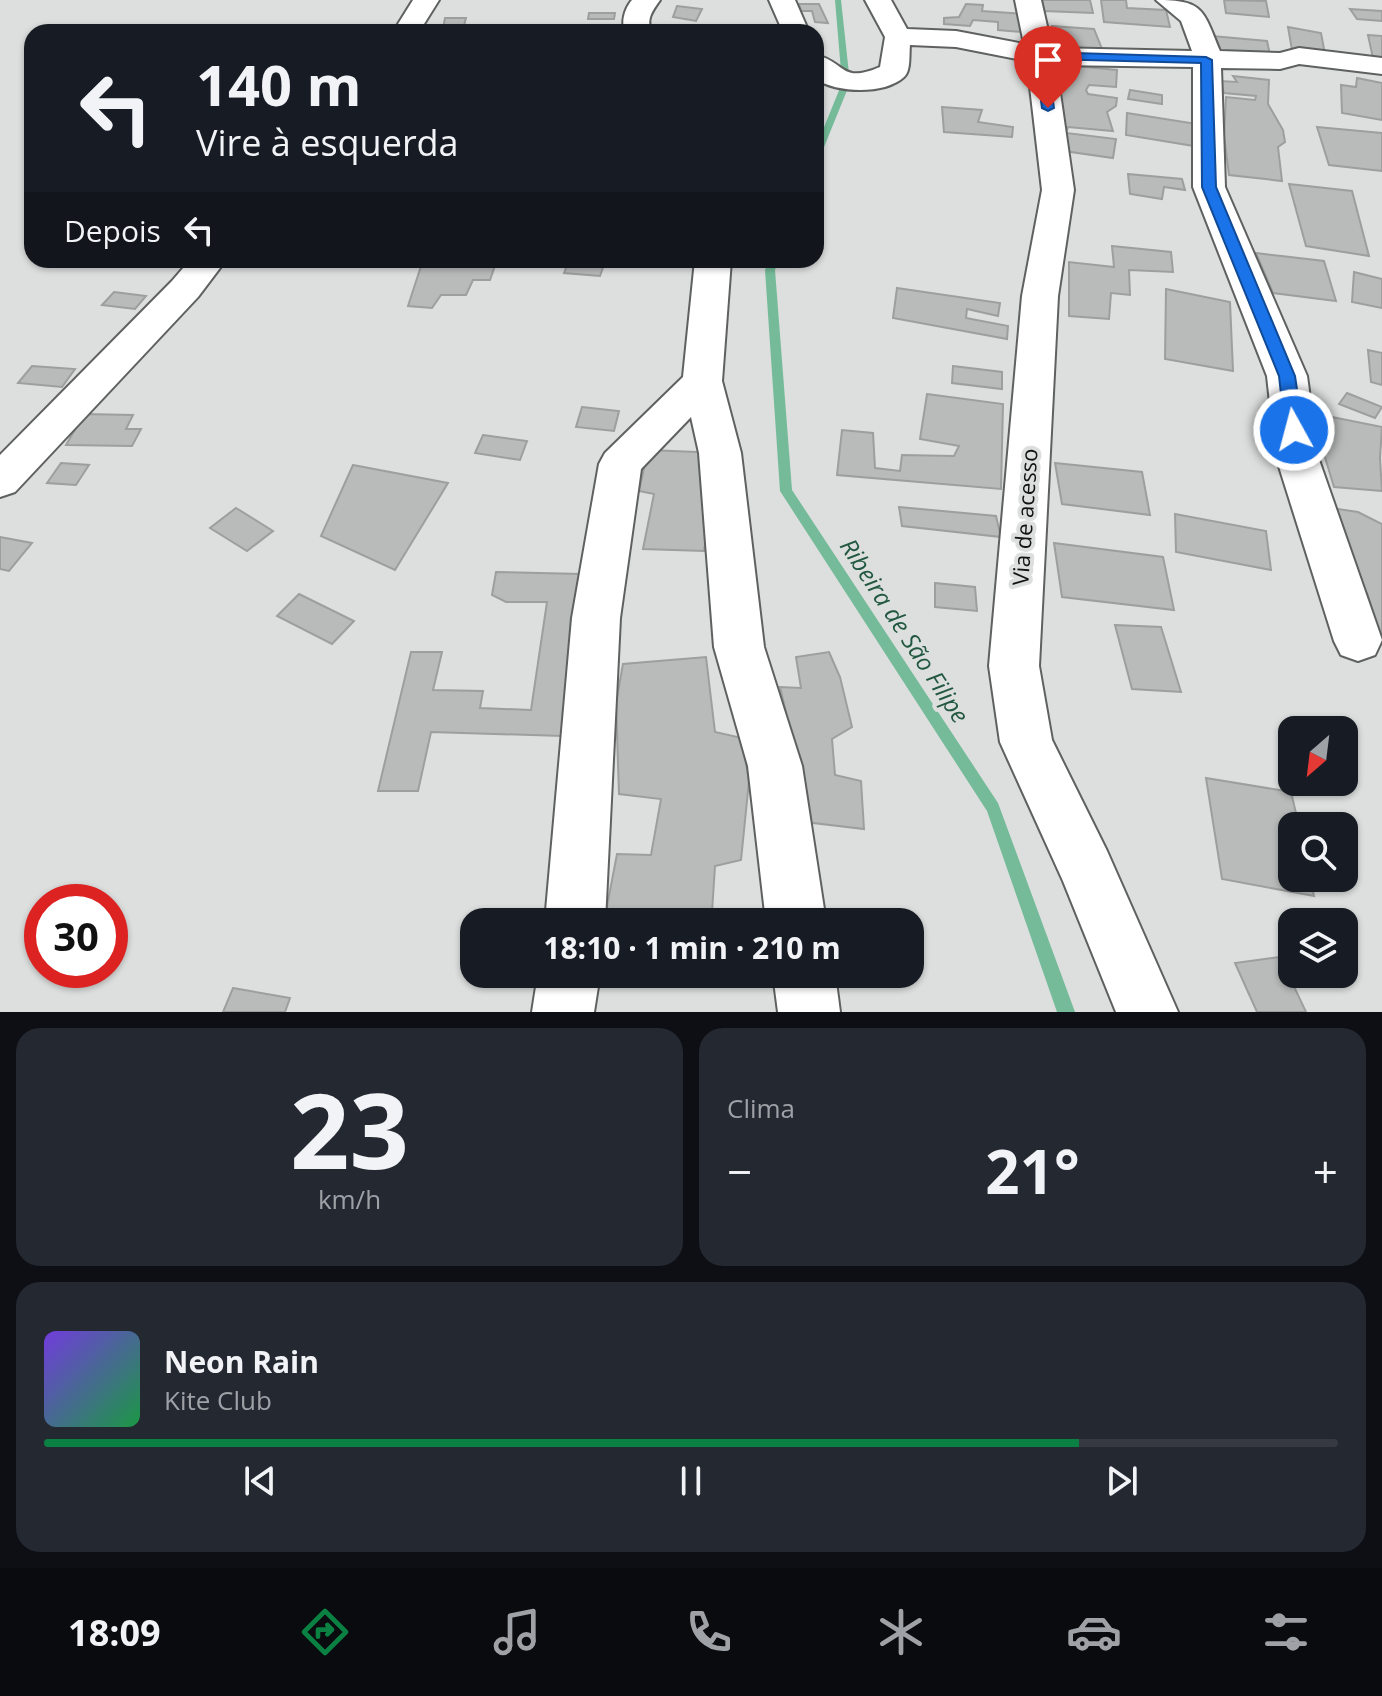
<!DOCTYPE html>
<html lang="pt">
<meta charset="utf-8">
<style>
:root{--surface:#171b24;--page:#242831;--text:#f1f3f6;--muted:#9ea1a6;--line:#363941;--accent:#0b8043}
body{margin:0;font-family:"Open Sans",sans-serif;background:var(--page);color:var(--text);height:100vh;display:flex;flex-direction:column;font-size:30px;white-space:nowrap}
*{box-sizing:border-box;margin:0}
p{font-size:26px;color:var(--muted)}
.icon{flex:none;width:44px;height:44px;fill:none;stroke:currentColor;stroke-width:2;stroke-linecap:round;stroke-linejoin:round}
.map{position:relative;height:1012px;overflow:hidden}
.details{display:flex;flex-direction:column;gap:16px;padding:16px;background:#0d0f14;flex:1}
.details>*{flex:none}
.hud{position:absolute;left:24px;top:24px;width:800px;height:244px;border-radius:24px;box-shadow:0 2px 6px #0004;background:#171b24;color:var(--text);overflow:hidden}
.needle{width:52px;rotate:208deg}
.buttons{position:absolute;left:1278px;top:716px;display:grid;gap:16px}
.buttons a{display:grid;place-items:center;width:80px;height:80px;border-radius:16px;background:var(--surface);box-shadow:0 2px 6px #0004;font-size:40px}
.speed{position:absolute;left:24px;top:884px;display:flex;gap:16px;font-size:40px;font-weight:700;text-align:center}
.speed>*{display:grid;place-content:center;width:104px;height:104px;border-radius:50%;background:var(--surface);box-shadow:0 2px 6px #0004;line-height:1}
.speed .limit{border:12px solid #d22;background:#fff;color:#111}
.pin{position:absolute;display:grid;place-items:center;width:68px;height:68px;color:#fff;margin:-82px -34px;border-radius:50% 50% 50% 0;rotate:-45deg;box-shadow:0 0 8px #0007}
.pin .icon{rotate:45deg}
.me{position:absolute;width:88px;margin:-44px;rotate:353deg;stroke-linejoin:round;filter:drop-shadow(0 0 6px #0008)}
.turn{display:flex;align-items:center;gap:28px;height:168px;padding:0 40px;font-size:36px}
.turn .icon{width:104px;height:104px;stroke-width:2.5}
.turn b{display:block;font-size:56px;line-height:68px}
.then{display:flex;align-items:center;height:76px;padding:0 40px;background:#0003;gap:16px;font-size:30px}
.big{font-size:60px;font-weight:700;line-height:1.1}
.details .tile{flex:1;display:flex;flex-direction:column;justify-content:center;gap:12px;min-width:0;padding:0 28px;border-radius:24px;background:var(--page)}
.details .dial{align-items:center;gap:0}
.dial b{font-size:104px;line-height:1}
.song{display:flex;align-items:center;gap:24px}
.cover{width:96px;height:96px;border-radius:12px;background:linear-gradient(135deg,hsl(260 70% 55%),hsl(140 70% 35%))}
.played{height:8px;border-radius:4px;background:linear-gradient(90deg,var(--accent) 80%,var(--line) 80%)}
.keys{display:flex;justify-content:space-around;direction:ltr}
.heat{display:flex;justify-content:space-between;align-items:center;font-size:44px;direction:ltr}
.details .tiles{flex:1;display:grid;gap:16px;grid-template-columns:1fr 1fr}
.tile:last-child{grid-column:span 2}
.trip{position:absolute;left:460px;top:908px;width:464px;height:80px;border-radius:24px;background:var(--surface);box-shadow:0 2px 6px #0004;font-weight:700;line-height:80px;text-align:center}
.tab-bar{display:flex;height:128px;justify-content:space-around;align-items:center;background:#090b0e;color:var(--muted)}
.tab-bar .icon{width:56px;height:56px}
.tab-bar .active{color:var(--accent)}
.tab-bar b{font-size:36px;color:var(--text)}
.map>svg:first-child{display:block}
</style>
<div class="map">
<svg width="1382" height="1012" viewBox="0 0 1382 1012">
<rect width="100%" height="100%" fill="#dcdfdd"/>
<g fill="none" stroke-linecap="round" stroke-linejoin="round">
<g fill="#75bb9a" fill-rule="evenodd">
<path d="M 835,0 L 841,0 L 850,83 L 820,157 L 816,160 L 816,147 L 842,83 Z"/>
<path d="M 769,260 L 779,260 L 775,270 L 792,490 L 998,803 L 1075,1012 L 1057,1012 L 987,811 L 780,491 L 765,270 Z"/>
</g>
</g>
<g fill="#b8bbb9" stroke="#9d9f9e" stroke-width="2">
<path d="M 1042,0 L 1090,0 L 1093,13 L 1044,11 Z"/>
<path d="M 1101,0 L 1126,0 L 1127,8 L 1166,10 L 1170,27 L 1104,22 Z"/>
<path d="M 1224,0 L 1266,1 L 1269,17 L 1226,13 Z"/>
<path d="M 799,4 L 819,4 L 828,23 L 815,22 L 812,11 L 801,11 Z"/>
<path d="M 966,4 L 983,5 L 982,11 L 1024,14 L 1022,32 L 998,30 L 998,22 L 973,20 L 970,26 L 944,24 L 944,18 L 959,17 Z"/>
<path d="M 677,6 L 702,9 L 696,21 L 673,17 Z"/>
<path d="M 1350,9 L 1382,11 L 1382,21 L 1357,19 Z"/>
<path d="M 589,13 L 615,13 L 614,19 L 588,19 Z"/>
<path d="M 445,18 L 466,18 L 463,29 L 443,29 Z"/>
<path d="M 1052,26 L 1094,29 L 1102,49 L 1057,47 Z"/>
<path d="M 1288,27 L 1321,33 L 1325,54 L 1292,50 Z"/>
<path d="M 1368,35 L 1382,36 L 1382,65 L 1374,63 Z"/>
<path d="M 1212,36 L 1267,41 L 1271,59 L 1218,54 Z"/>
<path d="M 1054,64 L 1117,70 L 1116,87 L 1089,85 L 1086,90 L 1088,94 L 1117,98 L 1116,106 L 1107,112 L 1113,131 L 1068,127 L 1066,133 L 1116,139 L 1113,158 L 1064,151 Z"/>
<path d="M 1233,76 L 1269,80 L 1268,104 L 1283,130 L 1285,142 L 1278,147 L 1282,181 L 1229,175 L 1224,136 L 1226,97 L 1255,100 L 1256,96 L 1224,93 L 1220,81 L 1237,82 Z"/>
<path d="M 1357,78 L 1382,83 L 1382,120 L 1342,113 L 1341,85 L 1356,87 Z"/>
<path d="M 1130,90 L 1162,95 L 1162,104 L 1128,99 Z"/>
<path d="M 942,107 L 982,110 L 978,122 L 1013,127 L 1012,137 L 944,132 Z"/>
<path d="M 1127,113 L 1197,124 L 1194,146 L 1126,135 Z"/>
<path d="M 1317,127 L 1382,133 L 1382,171 L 1329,165 Z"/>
<path d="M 1128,174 L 1182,179 L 1185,190 L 1164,187 L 1162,199 L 1130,194 Z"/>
<path d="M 1289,184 L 1352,191 L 1369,256 L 1306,246 Z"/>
<path d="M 1112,246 L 1171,252 L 1173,272 L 1129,270 L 1130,295 L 1111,293 L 1109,319 L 1069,316 L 1069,262 L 1114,267 Z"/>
<path d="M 1256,253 L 1324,261 L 1336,301 L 1273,293 Z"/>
<path d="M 423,260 L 497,260 L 490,280 L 473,280 L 466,295 L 441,295 L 432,308 L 408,306 Z"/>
<path d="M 569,260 L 583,260 L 605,262 L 600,276 L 564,273 Z"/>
<path d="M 1354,272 L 1382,279 L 1382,308 L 1352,302 Z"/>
<path d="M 897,288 L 1000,303 L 998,316 L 967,309 L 966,318 L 1008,326 L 1007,339 L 893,318 Z"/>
<path d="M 1166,289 L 1230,302 L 1233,371 L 1165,359 Z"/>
<path d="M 114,292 L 146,296 L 135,309 L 102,305 Z"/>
<path d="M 1368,350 L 1382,353 L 1382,385 L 1371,382 Z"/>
<path d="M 32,366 L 75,369 L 62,387 L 18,383 Z"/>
<path d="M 953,366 L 1002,372 L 1002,389 L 952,383 Z"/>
<path d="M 1347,393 L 1382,407 L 1375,418 L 1339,404 Z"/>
<path d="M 927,394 L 1003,404 L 1001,489 L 837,475 L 842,430 L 873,433 L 875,468 L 900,471 L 902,455 L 954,456 L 959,446 L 920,439 Z"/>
<path d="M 582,407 L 619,411 L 614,431 L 576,427 Z"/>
<path d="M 84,414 L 133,415 L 126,429 L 141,429 L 132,446 L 66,445 Z"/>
<path d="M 1322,415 L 1382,427 L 1380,458 L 1382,491 L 1334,487 L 1321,444 Z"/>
<path d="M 483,435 L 527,441 L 520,460 L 475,453 Z"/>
<path d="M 648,450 L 720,453 L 704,551 L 643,549 L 654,494 L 639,491 Z"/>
<path d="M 61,463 L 89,465 L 76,485 L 47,483 Z"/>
<path d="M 1055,463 L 1142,472 L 1150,515 L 1062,504 Z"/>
<path d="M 353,465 L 448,483 L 395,570 L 321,536 Z"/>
<path d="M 899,507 L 996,516 L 1001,537 L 902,526 Z"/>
<path d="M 236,508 L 273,531 L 247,551 L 210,528 Z"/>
<path d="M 1331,508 L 1358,512 L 1382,524 L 1382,643 L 1367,593 L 1348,583 Z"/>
<path d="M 1175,514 L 1266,531 L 1271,570 L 1176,552 Z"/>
<path d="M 0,537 L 32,543 L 9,571 L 0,569 Z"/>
<path d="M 1054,543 L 1163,557 L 1174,610 L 1062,597 Z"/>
<path d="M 496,572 L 581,574 L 562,736 L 431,732 L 418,791 L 378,791 L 411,652 L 442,652 L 433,690 L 483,691 L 480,708 L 531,710 L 547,602 L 506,602 L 492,595 Z"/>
<path d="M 935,583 L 975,587 L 977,611 L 935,607 Z"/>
<path d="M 299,594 L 354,621 L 332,644 L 277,616 Z"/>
<path d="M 1115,625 L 1161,627 L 1181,692 L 1132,689 Z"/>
<path d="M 829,652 L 840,677 L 852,727 L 832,739 L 835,775 L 861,781 L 864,829 L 805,822 L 799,767 L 780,687 L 801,688 L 796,657 Z"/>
<path d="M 706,657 L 715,732 L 742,738 L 749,781 L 741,860 L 715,866 L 712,912 L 669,912 L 668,922 L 604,922 L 617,854 L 651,855 L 661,799 L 619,794 L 616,703 L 623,664 Z"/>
<path d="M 1206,778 L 1291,792 L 1299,826 L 1292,826 L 1292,878 L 1310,878 L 1314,896 L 1222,879 Z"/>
<path d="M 1280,957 L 1306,1012 L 1257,1012 L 1235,963 Z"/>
<path d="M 233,988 L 290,998 L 285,1012 L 223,1012 Z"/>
</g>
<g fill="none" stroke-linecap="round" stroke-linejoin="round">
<defs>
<g id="minor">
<path d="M 413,0 L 439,0 L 419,32 L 393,32 Z"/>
<path d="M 632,0 L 660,0 C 653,10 645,20 652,32 L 626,32 C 620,23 625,8 632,0 Z"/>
<path d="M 769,0 L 795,0 L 809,32 L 783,32 Z"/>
<path d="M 865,0 L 891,0 L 907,29 L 956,31 L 1024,44 L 1015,0 L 1041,0 L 1052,48 L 1192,51 L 1181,21 L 1156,0 C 1204,0 1203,10 1220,51 L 1280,53 L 1299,48 L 1382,58 L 1382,74 L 1299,64 L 1280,69 L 1221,68 L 1225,187 L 1307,376 L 1318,457 L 1382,640 L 1375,655 L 1358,661 L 1341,655 L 1334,641 L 1276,457 L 1267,376 L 1193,187 L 1193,67 L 1056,65 L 1074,190 L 1058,296 L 1039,666 L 1052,740 L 1107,851 L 1178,1012 L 1116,1012 L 1063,881 L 1000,742 L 989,666 L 1022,296 L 1042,190 L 1027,61 L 956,47 L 910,45 C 909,54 911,71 904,77 C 884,95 837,93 816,79 L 816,55 C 846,62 840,84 880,67 L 885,37 Z"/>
<path d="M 190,260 L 226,260 L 198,297 L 15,492 L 0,497 L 0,455 L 172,281 Z"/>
<path d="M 695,260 L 731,260 L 722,381 L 741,453 L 764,647 L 802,766 L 826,922 L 766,922 L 748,766 L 714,647 L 699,453 L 691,417 L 641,469 L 620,618 L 605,922 L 545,922 L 572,618 L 599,464 L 605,453 L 683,377 Z"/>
<path d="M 538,974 L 600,974 L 594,1012 L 532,1012 Z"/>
<path d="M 773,974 L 835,974 L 840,1012 L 778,1012 Z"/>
</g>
</defs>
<use href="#minor" stroke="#5f6160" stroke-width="4"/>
<use href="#minor" fill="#fff" fill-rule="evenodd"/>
</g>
<path fill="#1a73e8" stroke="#114b97" stroke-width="2" d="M 1041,52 L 1206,57 L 1212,60 L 1216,187 L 1295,376 L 1303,430 L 1300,435 L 1288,435 L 1285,430 L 1279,376 L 1202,187 L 1201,63 L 1047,59 L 1054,108 L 1048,111 L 1042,108 L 1035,56 Z"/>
<g text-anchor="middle" stroke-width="8" stroke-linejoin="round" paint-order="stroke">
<g font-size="22" fill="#121313" stroke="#dcdfdd">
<text transform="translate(1025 517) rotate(-86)" y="8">Via de acesso</text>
</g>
<g font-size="24" font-style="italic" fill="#225841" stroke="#dcdfdd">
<text transform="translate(904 631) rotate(57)" y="8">Ribeira de São Filipe</text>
</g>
</g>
</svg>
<div class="buttons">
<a><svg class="needle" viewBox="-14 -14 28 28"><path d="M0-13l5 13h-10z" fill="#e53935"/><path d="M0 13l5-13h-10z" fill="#9ea1a6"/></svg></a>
<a><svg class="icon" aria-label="search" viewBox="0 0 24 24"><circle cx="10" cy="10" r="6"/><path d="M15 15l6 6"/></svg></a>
<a><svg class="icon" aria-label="layers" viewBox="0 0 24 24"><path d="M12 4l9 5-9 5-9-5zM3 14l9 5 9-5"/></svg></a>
</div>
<div class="speed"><div class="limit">30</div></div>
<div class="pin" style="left:1048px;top:108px;background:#d93025"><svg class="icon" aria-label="arrive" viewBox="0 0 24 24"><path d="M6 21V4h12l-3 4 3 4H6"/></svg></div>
<svg class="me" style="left:1294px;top:430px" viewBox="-20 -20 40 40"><circle r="17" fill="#1a73e8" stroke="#fff" stroke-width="3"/><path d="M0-11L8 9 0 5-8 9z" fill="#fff"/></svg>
<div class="trip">18:10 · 1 min · 210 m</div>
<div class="hud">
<div class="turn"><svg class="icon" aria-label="left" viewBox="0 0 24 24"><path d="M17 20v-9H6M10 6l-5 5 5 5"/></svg><div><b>140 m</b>Vire à esquerda</div></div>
<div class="then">Depois<svg class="icon" aria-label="left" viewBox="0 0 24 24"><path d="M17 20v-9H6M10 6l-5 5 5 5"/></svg></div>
</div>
</div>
<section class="details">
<div class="tiles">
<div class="tile dial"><b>23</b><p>km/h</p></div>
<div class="tile"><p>Clima</p>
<div class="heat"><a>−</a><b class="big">21°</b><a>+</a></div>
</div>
<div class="tile">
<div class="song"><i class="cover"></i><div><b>Neon Rain</b><p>Kite Club</p></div></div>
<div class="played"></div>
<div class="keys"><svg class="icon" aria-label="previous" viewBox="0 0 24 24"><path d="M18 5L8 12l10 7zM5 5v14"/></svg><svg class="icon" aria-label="pause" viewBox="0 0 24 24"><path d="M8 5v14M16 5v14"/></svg><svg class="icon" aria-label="next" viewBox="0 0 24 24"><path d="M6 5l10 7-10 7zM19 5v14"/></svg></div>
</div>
</div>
</section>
<nav class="tab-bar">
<b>18:09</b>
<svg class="icon active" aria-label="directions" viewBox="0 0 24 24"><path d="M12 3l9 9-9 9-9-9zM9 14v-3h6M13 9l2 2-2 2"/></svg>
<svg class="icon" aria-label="music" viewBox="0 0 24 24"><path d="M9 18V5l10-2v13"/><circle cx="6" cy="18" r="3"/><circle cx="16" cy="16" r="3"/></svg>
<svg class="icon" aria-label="phone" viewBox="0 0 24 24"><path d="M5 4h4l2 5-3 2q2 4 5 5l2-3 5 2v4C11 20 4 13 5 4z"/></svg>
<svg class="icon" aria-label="climate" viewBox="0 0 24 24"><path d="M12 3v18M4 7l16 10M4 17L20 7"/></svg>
<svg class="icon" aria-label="car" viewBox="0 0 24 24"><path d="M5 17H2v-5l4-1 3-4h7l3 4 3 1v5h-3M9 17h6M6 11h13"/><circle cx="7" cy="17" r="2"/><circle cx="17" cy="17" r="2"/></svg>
<svg class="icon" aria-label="filters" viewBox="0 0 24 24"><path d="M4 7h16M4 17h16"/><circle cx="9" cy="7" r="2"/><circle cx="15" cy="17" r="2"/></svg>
</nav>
